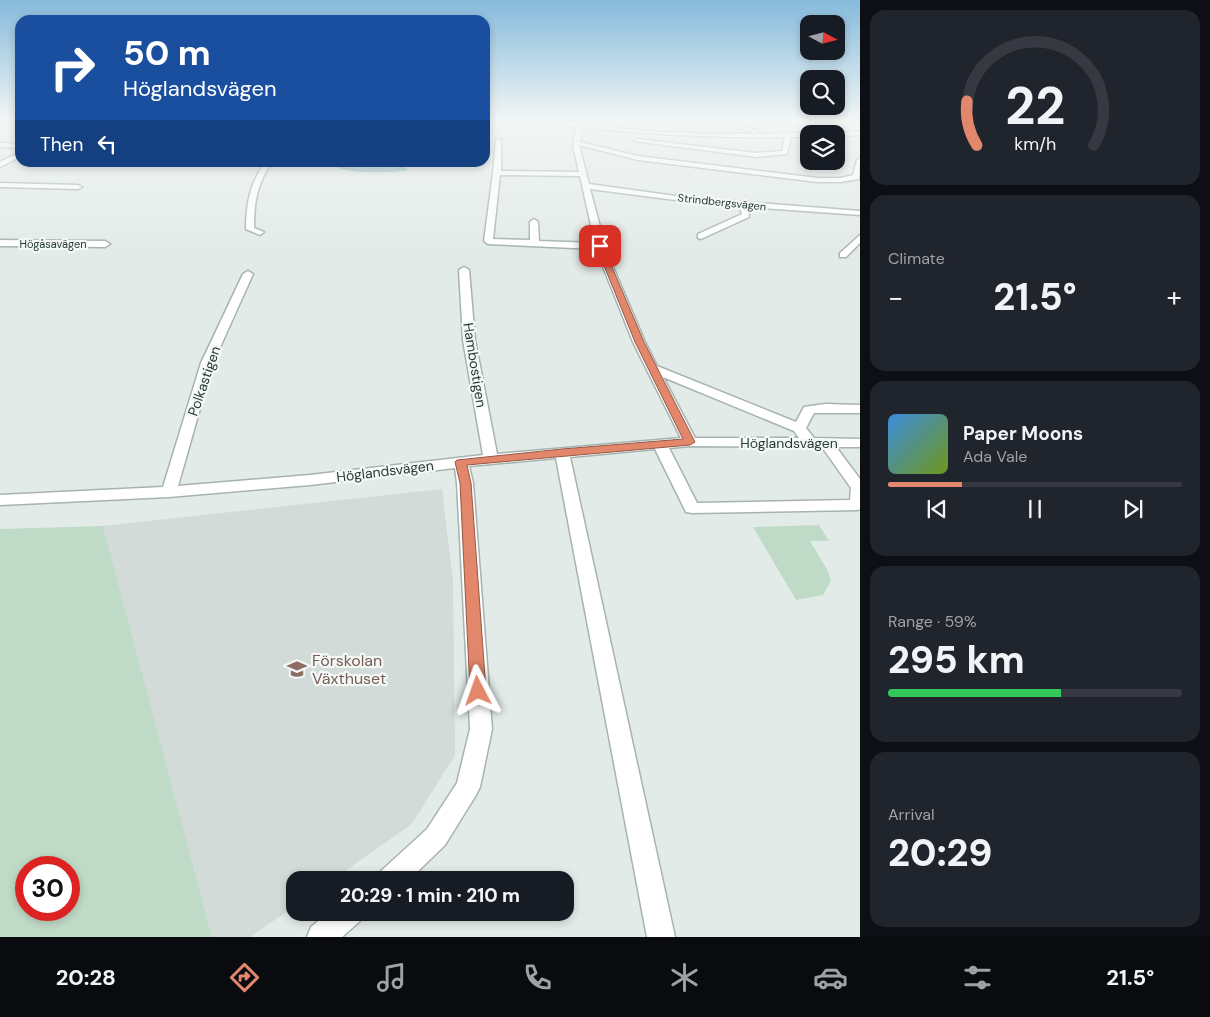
<!DOCTYPE html>
<meta charset="utf-8">
<style>
:root{--surface:#171b24;--page:#20242c;--text:#f1f3f6;--muted:#9ea1a6;--line:#363941;--accent:#e2876b}
body{margin:0;font-family:"DM Sans",sans-serif;background:var(--page);color:var(--text);height:100vh;display:flex;flex-direction:column;font-size:19px;white-space:nowrap}
*{box-sizing:border-box;margin:0}
p{font-size:16px;color:var(--muted)}
.icon{flex:none;width:28px;height:28px;fill:none;stroke:currentColor;stroke-width:2;stroke-linecap:round;stroke-linejoin:round}
.map{position:relative;flex:1;overflow:hidden}
.drawer{display:flex;flex-direction:column;gap:10px;padding:10px;background:#0d0f14;width:350px}
.drawer>*{flex:none}
.guide{position:absolute;left:15px;top:15px;width:475px;height:152px;border-radius:15px;box-shadow:0 2px 8px #0003;background:#1a4fa0;color:#fff;overflow:hidden}
.needle{width:32px;rotate:97deg}
.fabs{position:absolute;left:800px;top:15px;display:grid;gap:10px}
.fabs a{display:grid;place-items:center;width:45px;height:45px;border-radius:10px;background:var(--surface);box-shadow:0 2px 8px #0003;font-size:25px}
.speed{position:absolute;left:15px;top:856px;display:flex;gap:10px;font-size:25px;font-weight:700;text-align:center}
.speed>*{display:grid;place-content:center;width:65px;height:65px;border-radius:50%;background:var(--surface);box-shadow:0 2px 8px #0003;line-height:1}
.speed .limit{border:8px solid #d22;background:#fff;color:#111}
.pin{position:absolute;display:grid;place-items:center;width:42px;height:42px;color:#fff;margin:-21px;border-radius:10px;box-shadow:0 2px 8px #0006}
.me{position:absolute;width:55px;margin:-28px;rotate:356deg;stroke-linejoin:round;filter:drop-shadow(0 0 4px #0008)}
.turn{display:flex;align-items:center;gap:18px;height:105px;padding:0 25px;font-size:22px}
.turn .icon{width:65px;height:65px;stroke-width:2.5}
.turn b{display:block;font-size:35px;line-height:42px}
.then{display:flex;align-items:center;height:48px;padding:0 25px;background:#0003;gap:10px;font-size:19px}
.big{font-size:38px;font-weight:800;line-height:1.1}
.drawer .card{flex:1;display:flex;flex-direction:column;justify-content:center;gap:8px;min-width:0;padding:0 18px;border-radius:15px;background:var(--page)}
.drawer .dial{align-items:center;gap:0}
.dial svg{height:130px;overflow:visible;fill:none;stroke:var(--line);stroke-width:7;stroke-linecap:round;text-anchor:middle}
.dial text{fill:var(--text);stroke:none}
.song{display:flex;align-items:center;gap:15px}
.cover{width:60px;height:60px;border-radius:8px;background:linear-gradient(135deg,hsl(210 70% 55%),hsl(80 70% 35%))}
.played{height:5px;border-radius:2px;background:linear-gradient(90deg,var(--accent) 25%,var(--line) 25%)}
.keys{display:flex;justify-content:space-around;direction:ltr}
.heat{display:flex;justify-content:space-between;align-items:center;font-size:28px;direction:ltr}
.charge{height:8px;border-radius:4px;background:linear-gradient(90deg,#34c759 59%,var(--line) 0)}
.trip{position:absolute;left:286px;top:871px;width:288px;height:50px;border-radius:15px;background:var(--surface);box-shadow:0 2px 8px #0003;font-weight:800;line-height:50px;text-align:center}
.dock{display:flex;height:80px;justify-content:space-around;align-items:center;background:#090b0e;color:var(--muted)}
.dock .icon{width:35px;height:35px}
.dock .current{color:var(--accent)}
.dock b{font-size:22px;color:var(--text)}
main{display:flex;flex:1;min-height:0}
.map>svg:first-child{display:block}
</style>
<main>
<div class="map">
<svg width="860" height="937" viewBox="0 0 860 937">
<rect width="100%" height="100%" fill="#e3ebe8"/>
<path fill="#d2dbd7" d="M 442,489 L 453,582 L 455,755 L 412,824 L 332,880 L 295,880 L 295,906 L 250,937 L 212,937 L 103,526 Z"/>
<g fill="#bfdac6" fill-rule="evenodd">
<path d="M 819,525 L 829,541 L 810,541 L 828,571 L 831,581 L 823,595 L 796,600 L 753,527 Z"/>
<path d="M 103,526 L 212,937 L 0,937 L 0,529 ZM 26,868 L 69,868 L 69,910 L 26,910 Z"/>
</g>
<path fill="#92c2ca" d="M 343,163 L 398,163 L 393,165 L 406,168 L 408,170 C 395,173 347,174 337,167 Z"/>
<g fill="none" stroke-linecap="round" stroke-linejoin="round">
<defs>
<g id="minor">
<path d="M 518,119 L 576,123 L 577,119 L 583,119 L 582,124 L 648,131 L 708,134 L 809,133 L 811,134 L 809,134 L 809,137 L 791,137 L 787,154 L 756,157 L 634,141 L 637,139 L 756,153 L 782,151 L 785,137 C 715,138 651,135 582,127 L 580,142 L 638,156 L 818,178 L 841,178 L 853,175 L 857,160 L 860,158 L 859,179 L 841,182 L 818,182 L 638,160 L 579,145 L 589,184 L 683,197 L 860,211 L 860,215 L 748,207 L 749,217 L 701,239 L 698,238 L 698,234 L 742,214 L 739,206 L 683,201 L 590,189 L 607,253 L 645,342 L 657,366 L 796,422 L 804,407 L 825,404 L 860,405 L 860,413 L 814,413 L 806,428 L 814,438 L 860,439 L 860,447 L 836,447 L 860,479 L 860,509 L 858,510 L 692,513 L 686,512 L 684,508 L 655,449 L 570,457 L 675,937 L 647,937 L 556,458 L 469,466 L 473,483 L 492,729 L 480,787 L 476,795 L 445,845 L 409,880 L 377,880 L 381,871 L 427,829 L 457,783 L 470,729 L 457,483 L 455,468 L 310,485 L 169,497 L 0,505 L 0,495 L 163,487 L 201,363 L 243,274 L 248,271 L 253,274 L 213,363 L 178,486 L 310,475 L 483,455 L 463,340 L 459,270 L 464,267 L 469,270 L 475,340 L 497,454 L 681,438 L 633,342 L 596,249 L 488,244 L 484,241 L 493,173 L 496,139 L 501,140 L 501,171 L 579,172 L 573,146 L 576,127 ZM 500,175 L 580,176 L 595,243 L 539,241 L 538,222 L 534,219 L 530,222 L 530,240 L 493,239 ZM 663,377 L 794,431 L 799,438 L 695,438 ZM 690,446 L 822,447 L 851,488 L 850,500 L 697,503 L 669,448 Z"/>
<path d="M 705,119 L 715,119 L 759,131 L 756,133 Z"/>
<path d="M 860,131 L 860,135 L 836,136 L 836,134 L 833,134 Z"/>
<path d="M 0,143 L 20,144 L 20,148 L 0,147 Z"/>
<path d="M 20,152 L 20,157 L 0,167 L 0,162 Z"/>
<path d="M 265,162 L 272,162 C 257,184 254,202 254,228 L 264,232 L 260,235 L 246,229 C 246,203 250,184 265,162 Z"/>
<path d="M 0,183 L 78,185 L 82,187 L 78,189 L 0,187 Z"/>
<path d="M 860,235 L 860,243 L 846,257 L 840,257 L 840,253 Z"/>
<path d="M 0,240 L 105,241 L 110,244 L 105,247 L 0,246 Z"/>
<path d="M 329,912 L 364,912 L 360,921 L 342,937 L 307,937 L 311,927 Z"/>
</g>
</defs>
<use href="#minor" stroke="#a6b3af" stroke-width="3"/>
<use href="#minor" fill="#fff" fill-rule="evenodd"/>
</g>
<linearGradient id="sky" x2="0" y2="1"><stop stop-color="#85badc"/><stop offset="0.48" stop-color="#f2f6f5"/><stop offset="1" stop-color="#f2f6f5" stop-opacity="0"/></linearGradient>
<rect width="860" height="250" fill="url(#sky)"/>
<path fill="#e2876b" stroke="#935846" d="M 600,244 L 603,246 L 644,342 L 695,442 L 690,445 L 467,465 L 471,483 L 486,691 L 484,696 L 478,698 L 473,696 L 470,691 L 460,483 L 455,462 L 457,460 L 562,449 L 683,439 L 635,342 L 596,246 Z"/>
<defs>
<symbol id="school-bare" viewBox="-9 -9 18 18"><path d="M0-5L7-2L0 1L-7-2ZM-4 1L0 2.5L4 1V4Q0 6-4 4Z" fill="#8d6e63" stroke="#f4f8f6" stroke-width="2.5" paint-order="stroke"/></symbol>
</defs>
<g fill-rule="evenodd">
<use href="#school-bare" x="283" y="655" width="28" height="28"/>
</g>
<g text-anchor="middle" stroke-width="4.5" stroke-linejoin="round" paint-order="stroke">
<g font-size="11" fill="#253b35" stroke="#f4f8f6">
<text transform="translate(722 202) rotate(6)" y="4">Strindbergsvägen</text>
<text x="53" y="248">Högåsavägen</text>
</g>
<g font-size="14" fill="#253b35" stroke="#f4f8f6">
<text transform="translate(475 365) rotate(81)" y="5">Hambostigen</text>
<text transform="translate(204 381) rotate(-71)" y="5">Polkastigen</text>
<text x="789" y="448">Höglandsvägen</text>
<text transform="translate(385 471) rotate(-7)" y="5">Höglandsvägen</text>
</g>
<g font-size="16" fill="#785e54" stroke="#f4f8f6" text-anchor="start">
<text x="312" y="666">Förskolan<tspan x="312" dy="18">Växthuset</tspan></text>
</g>
</g>
</svg>
<div class="fabs">
<a><svg class="needle" viewBox="-14 -14 28 28"><path d="M0-13l5 13h-10z" fill="#e53935"/><path d="M0 13l5-13h-10z" fill="#9ea1a6"/></svg></a>
<a><svg class="icon" aria-label="search" viewBox="0 0 24 24"><circle cx="10" cy="10" r="6"/><path d="M15 15l6 6"/></svg></a>
<a><svg class="icon" aria-label="layers" viewBox="0 0 24 24"><path d="M12 4l9 5-9 5-9-5zM3 14l9 5 9-5"/></svg></a>
</div>
<div class="speed"><div class="limit">30</div></div>
<div class="pin" style="left:600px;top:246px;background:#d93025"><svg class="icon" aria-label="arrive" viewBox="0 0 24 24"><path d="M6 21V4h12l-3 4 3 4H6"/></svg></div>
<svg class="me" style="left:478px;top:691px" viewBox="-20 -20 40 40"><path d="M0-17L14 15 0 8-14 15z" fill="#e2876b" stroke="#fff" stroke-width="4"/></svg>
<div class="trip">20:29 · 1 min · 210 m</div>
<div class="guide">
<div class="turn"><svg class="icon" aria-label="right" viewBox="0 0 24 24"><path d="M7 20v-9h11M14 6l5 5-5 5"/></svg><div><b>50 m</b>Höglandsvägen</div></div>
<div class="then">Then<svg class="icon" aria-label="left" viewBox="0 0 24 24"><path d="M17 20v-9H6M10 6l-5 5 5 5"/></svg></div>
</div>
</div>
<section class="drawer">
<div class="card dial"><svg viewBox="0 0 100 80">
<path d="M14 69A42 42 0 1 1 86 69"/>
<path d="M14 69A42 42 0 0 1 8 42" stroke="#e2876b"/>
<text x="50" y="56" font-size="32" font-weight="700">22</text>
<text x="50" y="72" font-size="11">km/h</text>
</svg></div>
<div class="card"><p>Climate</p>
<div class="heat"><a>−</a><b class="big">21.5°</b><a>+</a></div>
</div>
<div class="card">
<div class="song"><i class="cover"></i><div><b>Paper Moons</b><p>Ada Vale</p></div></div>
<div class="played"></div>
<div class="keys"><svg class="icon" aria-label="previous" viewBox="0 0 24 24"><path d="M18 5L8 12l10 7zM5 5v14"/></svg><svg class="icon" aria-label="pause" viewBox="0 0 24 24"><path d="M8 5v14M16 5v14"/></svg><svg class="icon" aria-label="next" viewBox="0 0 24 24"><path d="M6 5l10 7-10 7zM19 5v14"/></svg></div>
</div>
<div class="card"><p>Range · 59%</p><b class="big">295 km</b><div class="charge"></div></div>
<div class="card"><p>Arrival</p><b class="big">20:29</b></div>
</section>
</main>
<nav class="dock">
<b>20:28</b>
<svg class="icon current" aria-label="directions" viewBox="0 0 24 24"><path d="M12 3l9 9-9 9-9-9zM9 14v-3h6M13 9l2 2-2 2"/></svg>
<svg class="icon" aria-label="music" viewBox="0 0 24 24"><path d="M9 18V5l10-2v13"/><circle cx="6" cy="18" r="3"/><circle cx="16" cy="16" r="3"/></svg>
<svg class="icon" aria-label="phone" viewBox="0 0 24 24"><path d="M5 4h4l2 5-3 2q2 4 5 5l2-3 5 2v4C11 20 4 13 5 4z"/></svg>
<svg class="icon" aria-label="climate" viewBox="0 0 24 24"><path d="M12 3v18M4 7l16 10M4 17L20 7"/></svg>
<svg class="icon" aria-label="car" viewBox="0 0 24 24"><path d="M5 17H2v-5l4-1 3-4h7l3 4 3 1v5h-3M9 17h6M6 11h13"/><circle cx="7" cy="17" r="2"/><circle cx="17" cy="17" r="2"/></svg>
<svg class="icon" aria-label="filters" viewBox="0 0 24 24"><path d="M4 7h16M4 17h16"/><circle cx="9" cy="7" r="2"/><circle cx="15" cy="17" r="2"/></svg>
<b>21.5°</b>
</nav>
